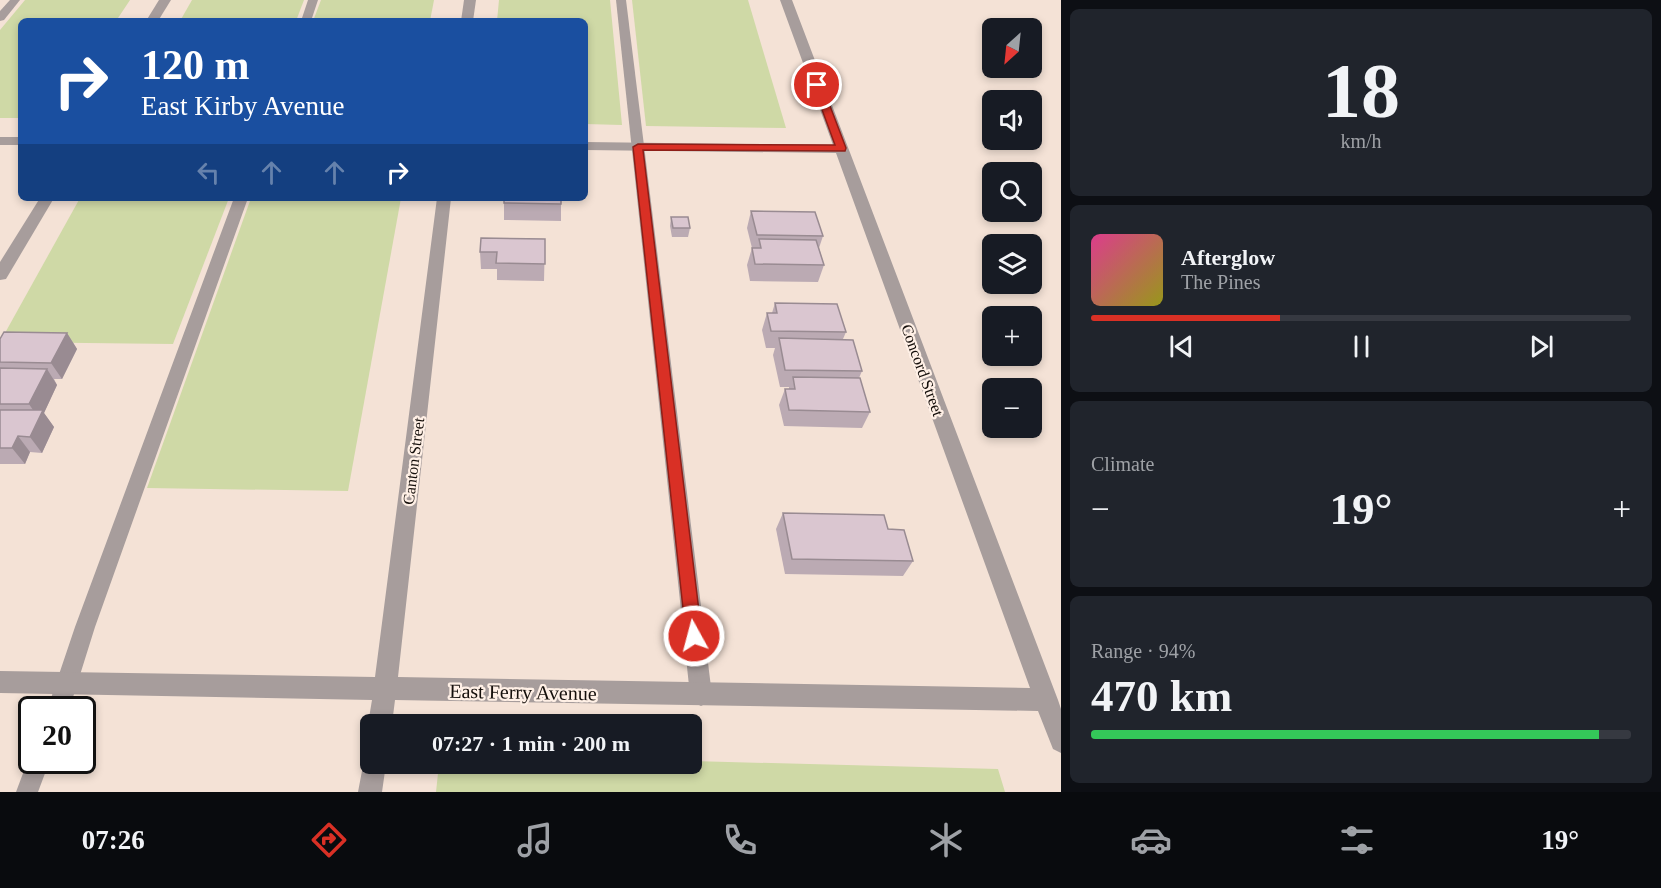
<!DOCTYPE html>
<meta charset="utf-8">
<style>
:root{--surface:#171b24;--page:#20242c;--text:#f1f3f6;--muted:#9ea1a6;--line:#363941;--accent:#d93025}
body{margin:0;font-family:"Times New Roman",serif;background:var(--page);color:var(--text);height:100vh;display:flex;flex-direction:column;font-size:22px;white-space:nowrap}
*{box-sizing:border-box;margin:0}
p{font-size:20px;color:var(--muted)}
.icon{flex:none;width:33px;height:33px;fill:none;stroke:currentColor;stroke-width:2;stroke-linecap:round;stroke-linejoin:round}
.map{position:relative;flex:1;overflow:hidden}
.panel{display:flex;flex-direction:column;gap:9px;padding:9px;background:#0d0f14;width:600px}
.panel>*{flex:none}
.banner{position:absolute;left:18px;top:18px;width:570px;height:183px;border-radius:9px;box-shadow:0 3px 9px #0003;background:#1a4fa0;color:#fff;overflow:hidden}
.needle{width:39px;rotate:207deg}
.tools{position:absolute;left:982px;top:18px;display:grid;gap:12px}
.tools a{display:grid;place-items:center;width:60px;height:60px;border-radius:9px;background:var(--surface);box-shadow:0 3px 9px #0003;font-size:30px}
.speed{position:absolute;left:18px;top:696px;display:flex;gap:12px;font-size:30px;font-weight:700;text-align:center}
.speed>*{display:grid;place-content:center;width:78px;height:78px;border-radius:50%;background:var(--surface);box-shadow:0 3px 9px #0003;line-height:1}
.speed .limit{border:3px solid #111;border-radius:9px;background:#fff;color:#111}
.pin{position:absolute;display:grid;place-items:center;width:51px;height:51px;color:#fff;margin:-26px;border:3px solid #fff;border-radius:50%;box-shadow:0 2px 6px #0007}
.me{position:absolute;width:66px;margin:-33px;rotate:353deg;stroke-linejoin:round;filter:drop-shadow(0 0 4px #0008)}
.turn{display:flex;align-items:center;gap:21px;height:126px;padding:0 24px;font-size:27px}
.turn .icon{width:78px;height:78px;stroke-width:2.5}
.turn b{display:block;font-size:42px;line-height:51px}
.lanes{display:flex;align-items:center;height:57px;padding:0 24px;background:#0003;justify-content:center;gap:30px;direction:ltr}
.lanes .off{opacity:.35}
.big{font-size:45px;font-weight:700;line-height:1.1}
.panel .tile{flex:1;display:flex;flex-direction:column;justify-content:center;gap:9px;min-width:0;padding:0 21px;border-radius:9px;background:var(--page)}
.panel .dial{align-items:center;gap:0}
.dial b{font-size:78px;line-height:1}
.song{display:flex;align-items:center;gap:18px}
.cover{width:72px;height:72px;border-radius:9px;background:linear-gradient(135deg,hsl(330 70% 55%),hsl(60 70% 35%))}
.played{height:6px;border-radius:3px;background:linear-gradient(90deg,var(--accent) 35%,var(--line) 35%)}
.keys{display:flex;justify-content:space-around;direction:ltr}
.heat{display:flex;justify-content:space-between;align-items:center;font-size:33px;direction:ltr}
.charge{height:9px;border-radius:4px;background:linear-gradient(90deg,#34c759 94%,var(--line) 0)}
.trip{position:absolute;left:360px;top:714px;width:342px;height:60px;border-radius:9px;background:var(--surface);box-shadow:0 3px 9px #0003;font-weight:700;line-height:60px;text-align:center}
.tab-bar{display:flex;height:96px;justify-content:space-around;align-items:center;background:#090b0e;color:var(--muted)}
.tab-bar .icon{width:42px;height:42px}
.tab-bar .on{color:var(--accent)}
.tab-bar b{font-size:27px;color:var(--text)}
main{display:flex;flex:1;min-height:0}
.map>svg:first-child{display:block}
</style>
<main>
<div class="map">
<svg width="1061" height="792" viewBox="0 0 1061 792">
<rect width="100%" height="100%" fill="#f4e2d6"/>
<g fill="#cfd9a6">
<path d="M 25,0 L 130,0 L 116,21 L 21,21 L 21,118 L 0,118 L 0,30 Z"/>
<path d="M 192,0 L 304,0 L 296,21 L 180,21 Z"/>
<path d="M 321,0 L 434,0 L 430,21 L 313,21 Z"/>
<path d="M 499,0 L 610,0 L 622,125 L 585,124 L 585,21 L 497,21 Z"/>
<path d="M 632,0 L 748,0 L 786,128 L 646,126 Z"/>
<path d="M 80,198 L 229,198 L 173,344 L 0,342 Z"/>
<path d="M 251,198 L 401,198 L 348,491 L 147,488 Z"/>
<path d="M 692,761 L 998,769 L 1005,792 L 436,792 L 439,764 L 692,764 Z"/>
</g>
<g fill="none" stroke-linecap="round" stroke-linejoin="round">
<g fill="#a79d9c" fill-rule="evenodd">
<path d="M 10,0 L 20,0 L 4,20 L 0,21 L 0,11 Z"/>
<path d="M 308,0 L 318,0 L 311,21 L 301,21 Z"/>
<path d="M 616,0 L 626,0 L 712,695 L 709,702 L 701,706 L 693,702 L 690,695 Z"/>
<path d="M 234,198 L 248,198 L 95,627 L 69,710 L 47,710 L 75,627 Z"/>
<path d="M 31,752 L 32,760 L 50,760 L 38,792 L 16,792 Z"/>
</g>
<g fill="#a79d9c" fill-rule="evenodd">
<path d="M 159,0 L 171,0 L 158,21 L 146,21 Z"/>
<path d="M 464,0 L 476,0 L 473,21 L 461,21 Z"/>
<path d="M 780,0 L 792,0 L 1058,700 L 1061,709 L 1061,753 L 1053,749 L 1038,711 L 395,700 L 392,724 L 370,724 L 370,730 L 368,724 L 372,700 L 0,693 L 0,671 L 375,677 L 437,198 L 451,198 L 398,677 L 1030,688 L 836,153 L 585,150 L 585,142 L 833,145 Z"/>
<rect x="0" y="137" width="21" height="8"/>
<path d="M 40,198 L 54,198 L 6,279 L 0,280 L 0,262 Z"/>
<path d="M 370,753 L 370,764 L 386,764 L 382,792 L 358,792 L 365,755 Z"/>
</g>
</g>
<g fill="#bbaab3">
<path d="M 561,198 L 561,221 L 504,220 L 504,203 Z"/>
<path d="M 751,211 L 823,236 L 819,248 L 824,265 L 818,282 L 750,281 L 747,265 L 752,248 L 747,228 Z"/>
<path d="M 671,217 L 690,228 L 688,237 L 672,237 L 670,226 Z"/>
<path d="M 545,239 L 544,281 L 497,280 L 497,269 L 481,269 L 480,252 Z"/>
<path d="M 775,303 L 846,332 L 843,339 L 862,371 L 859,378 L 870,412 L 862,428 L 784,426 L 779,405 L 785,389 L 789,389 L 789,387 L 780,387 L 773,355 L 775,348 L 766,348 L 762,330 L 767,313 L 772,313 Z"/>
<path d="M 67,333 L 77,349 L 62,379 L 54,379 L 57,385 L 44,413 L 54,427 L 42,453 L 30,452 L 25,464 L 0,464 L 0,339 Z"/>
<path d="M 783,513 L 888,529 L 913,561 L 903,576 L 785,574 L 776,529 Z"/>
</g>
<g fill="#998b92">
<path d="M 67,333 L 77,349 L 62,379 L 51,363 Z"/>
<path d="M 47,369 L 57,385 L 44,413 L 54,427 L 42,453 L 30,437 L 39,419 L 29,404 Z"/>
<path d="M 18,436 L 30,452 L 25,464 L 12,448 Z"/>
</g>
<g fill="#dac6d0" stroke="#998b92" stroke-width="1.5">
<path d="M 504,198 L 561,198 L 561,204 L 504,203 Z"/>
<path d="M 751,211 L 815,212 L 823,236 L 757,235 Z"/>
<path d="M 671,217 L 688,217 L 690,228 L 673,228 Z"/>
<path d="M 481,238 L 545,239 L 545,264 L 496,263 L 497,252 L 480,252 Z"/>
<path d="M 759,239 L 816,240 L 824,265 L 755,264 L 752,248 L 761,248 Z"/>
<path d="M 775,303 L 837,304 L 846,332 L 771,331 L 767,313 L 777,313 Z"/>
<path d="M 4,332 L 67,333 L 51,363 L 0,362 L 0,339 Z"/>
<path d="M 779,338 L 853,340 L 862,371 L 785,370 Z"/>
<path d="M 0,368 L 47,369 L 29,404 L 0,404 Z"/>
<path d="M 793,377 L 860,378 L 870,412 L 789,410 L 785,389 L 795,389 Z"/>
<path d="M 0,410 L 43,410 L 30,437 L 18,436 L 12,448 L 0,448 Z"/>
<path d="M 783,513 L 884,515 L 888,529 L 904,530 L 913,561 L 792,559 Z"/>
</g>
<path fill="#d93025" stroke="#8d1f18" stroke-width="1.5" d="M 814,83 L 822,85 L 846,148 L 845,151 L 643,150 L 702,636 L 700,642 L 694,644 L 688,642 L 686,636 L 633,147 L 638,144 L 835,145 L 813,85 Z"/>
<g text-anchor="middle" stroke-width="4.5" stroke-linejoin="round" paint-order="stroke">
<g font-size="16" fill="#140e0a" stroke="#fff0e6">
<text transform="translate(923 370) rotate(70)" y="6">Concord Street</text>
<text transform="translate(413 461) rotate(-83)" y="6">Canton Street</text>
</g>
<g font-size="20" fill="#140e0a" stroke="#fff0e6">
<text transform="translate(523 692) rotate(1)" y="7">East Ferry Avenue</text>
</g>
</g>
</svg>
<div class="tools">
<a><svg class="needle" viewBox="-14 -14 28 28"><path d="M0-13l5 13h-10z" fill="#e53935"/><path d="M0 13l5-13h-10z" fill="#9ea1a6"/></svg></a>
<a><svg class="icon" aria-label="sound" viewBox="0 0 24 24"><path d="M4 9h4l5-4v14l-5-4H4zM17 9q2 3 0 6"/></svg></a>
<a><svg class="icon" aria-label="search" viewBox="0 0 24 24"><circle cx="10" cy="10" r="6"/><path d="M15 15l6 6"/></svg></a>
<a><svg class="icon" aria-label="layers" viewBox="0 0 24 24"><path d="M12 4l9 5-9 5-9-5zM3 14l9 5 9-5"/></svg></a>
<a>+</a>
<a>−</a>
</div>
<div class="speed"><div class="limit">20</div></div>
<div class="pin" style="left:817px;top:85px;background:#d93025"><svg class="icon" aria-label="arrive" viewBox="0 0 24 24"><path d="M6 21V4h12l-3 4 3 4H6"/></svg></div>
<svg class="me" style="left:694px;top:636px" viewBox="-20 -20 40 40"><circle r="17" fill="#d93025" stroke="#fff" stroke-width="3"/><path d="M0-11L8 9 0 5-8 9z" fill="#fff"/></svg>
<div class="trip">07:27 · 1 min · 200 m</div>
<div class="banner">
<div class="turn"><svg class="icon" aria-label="right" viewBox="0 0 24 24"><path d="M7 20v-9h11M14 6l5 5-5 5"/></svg><div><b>120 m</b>East Kirby Avenue</div></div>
<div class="lanes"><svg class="icon off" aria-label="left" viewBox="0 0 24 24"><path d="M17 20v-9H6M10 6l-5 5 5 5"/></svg><svg class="icon off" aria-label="ahead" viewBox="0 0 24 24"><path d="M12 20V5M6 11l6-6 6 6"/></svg><svg class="icon off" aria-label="ahead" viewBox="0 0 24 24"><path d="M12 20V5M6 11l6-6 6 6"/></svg><svg class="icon" aria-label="right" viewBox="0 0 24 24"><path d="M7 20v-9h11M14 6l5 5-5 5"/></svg></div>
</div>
</div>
<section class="panel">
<div class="tile dial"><b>18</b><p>km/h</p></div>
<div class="tile">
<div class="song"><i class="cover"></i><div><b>Afterglow</b><p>The Pines</p></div></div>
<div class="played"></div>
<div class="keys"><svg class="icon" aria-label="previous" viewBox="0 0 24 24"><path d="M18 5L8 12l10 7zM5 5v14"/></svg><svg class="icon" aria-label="pause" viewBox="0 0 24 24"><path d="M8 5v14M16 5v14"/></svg><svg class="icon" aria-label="next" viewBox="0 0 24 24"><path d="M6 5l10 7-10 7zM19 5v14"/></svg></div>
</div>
<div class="tile"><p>Climate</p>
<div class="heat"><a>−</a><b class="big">19°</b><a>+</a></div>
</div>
<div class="tile"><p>Range · 94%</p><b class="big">470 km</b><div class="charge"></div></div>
</section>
</main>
<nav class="tab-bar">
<b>07:26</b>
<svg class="icon on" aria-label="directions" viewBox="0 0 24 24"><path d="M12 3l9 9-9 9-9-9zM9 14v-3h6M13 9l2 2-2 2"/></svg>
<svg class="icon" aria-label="music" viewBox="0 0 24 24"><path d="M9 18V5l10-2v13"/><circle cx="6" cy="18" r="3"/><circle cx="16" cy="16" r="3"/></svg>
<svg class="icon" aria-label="phone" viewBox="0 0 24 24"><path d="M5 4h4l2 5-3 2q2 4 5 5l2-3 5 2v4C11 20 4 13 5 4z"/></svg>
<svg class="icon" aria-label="climate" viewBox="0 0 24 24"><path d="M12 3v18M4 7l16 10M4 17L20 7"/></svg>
<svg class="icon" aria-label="car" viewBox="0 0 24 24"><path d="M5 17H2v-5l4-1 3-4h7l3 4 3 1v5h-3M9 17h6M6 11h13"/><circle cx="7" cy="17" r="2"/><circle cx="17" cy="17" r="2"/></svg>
<svg class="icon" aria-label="filters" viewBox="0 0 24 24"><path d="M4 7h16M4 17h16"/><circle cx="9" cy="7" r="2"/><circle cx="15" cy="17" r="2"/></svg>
<b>19°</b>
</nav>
